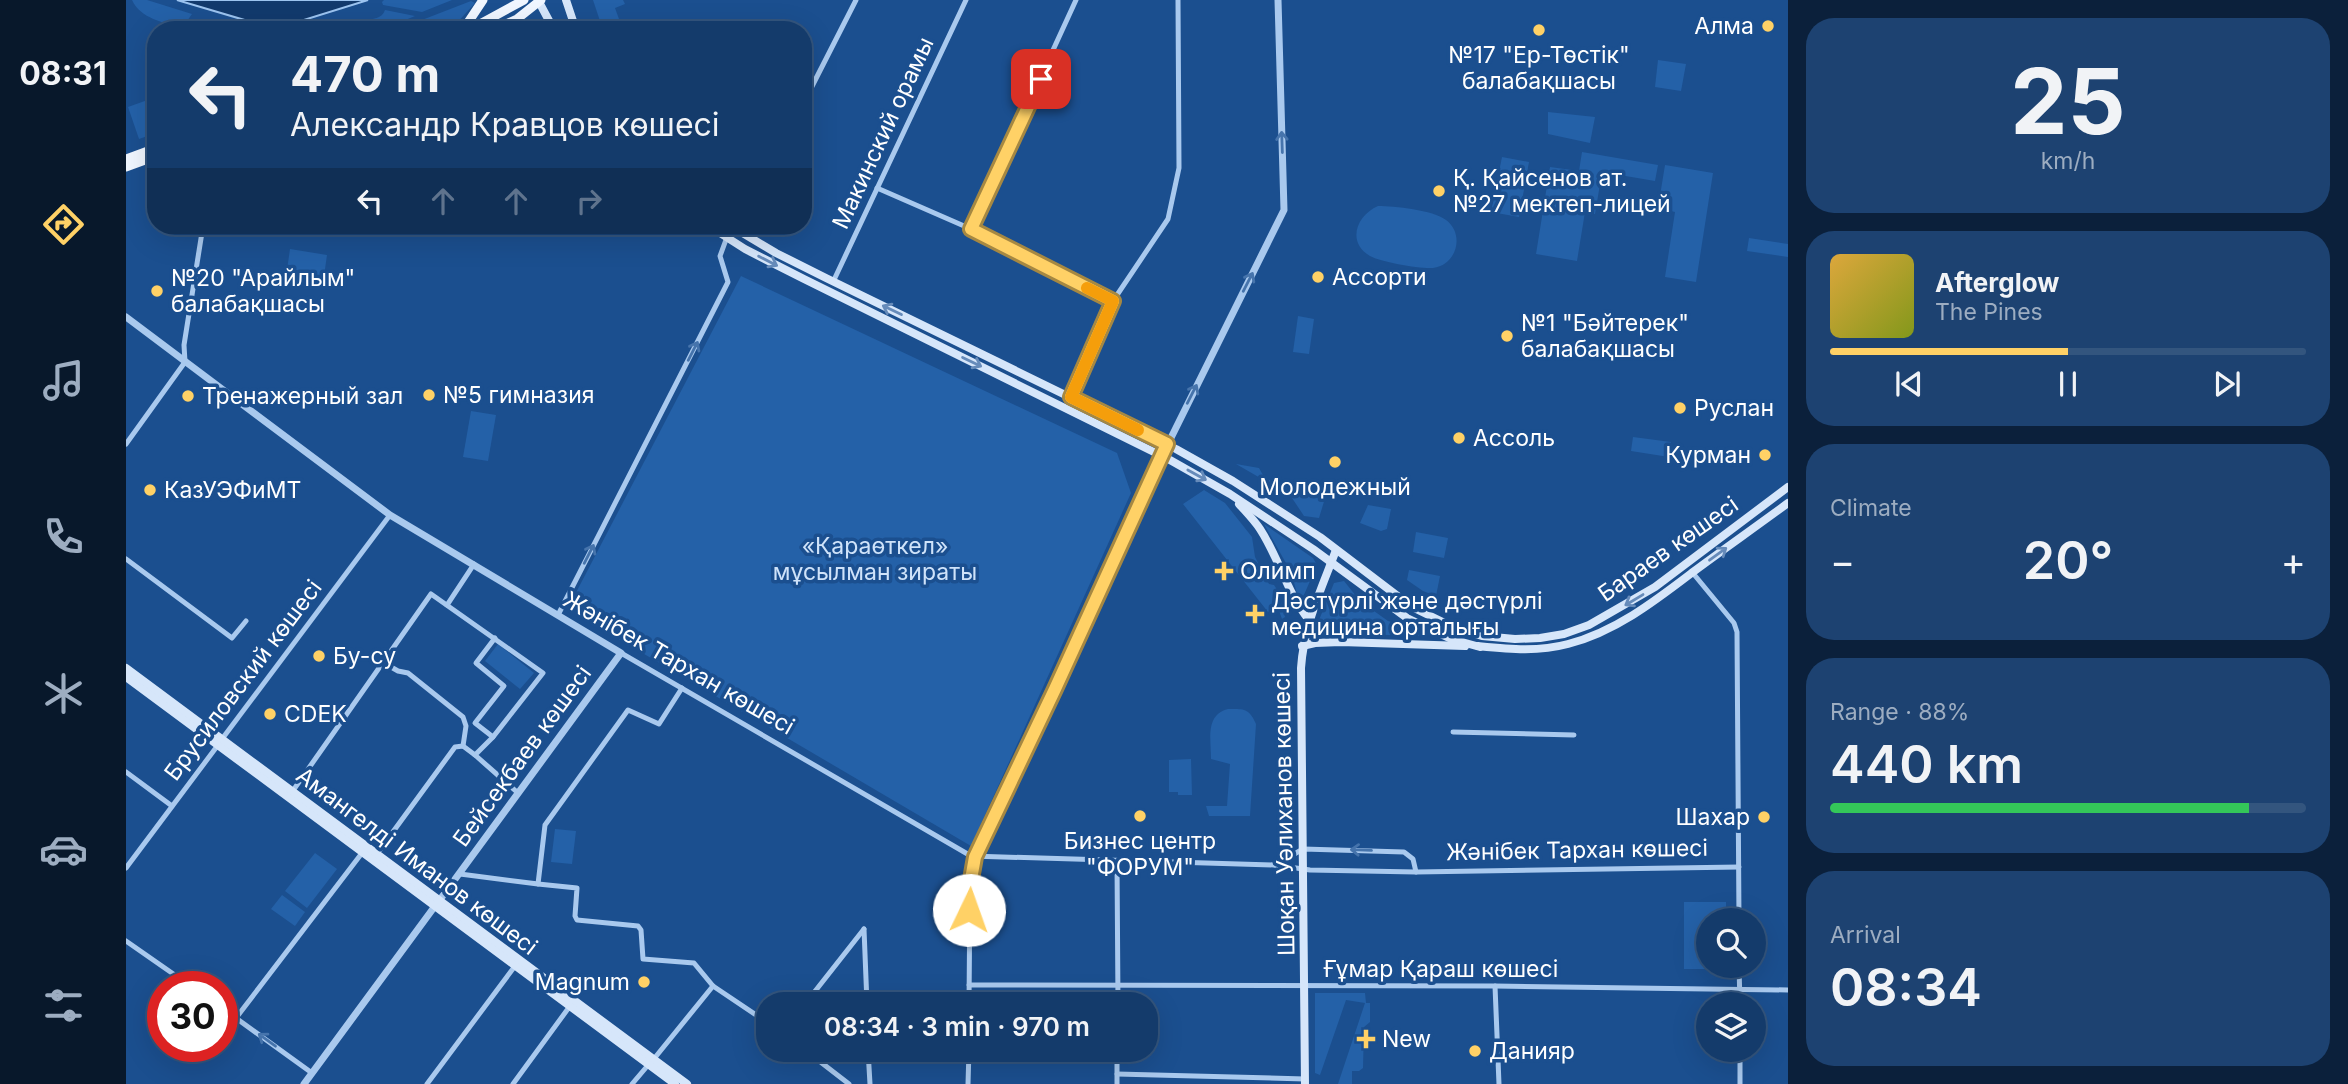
<!DOCTYPE html>
<meta charset="utf-8">
<style>
:root{--surface:#143b6b;--page:#1d4271;--text:#f1f3f6;--muted:#9dadc1;--line:#33557e;--accent:#ffd166}
body{margin:0;font-family:Inter,sans-serif;background:var(--page);color:var(--text);height:100vh;display:flex;flex-direction:column;font-size:26px;white-space:nowrap}
*{box-sizing:border-box;margin:0}
p{font-size:23px;color:var(--muted)}
.icon{flex:none;width:38px;height:38px;fill:none;stroke:currentColor;stroke-width:2;stroke-linecap:round;stroke-linejoin:round}
.map{position:relative;flex:1;overflow:hidden}
.details{display:flex;flex-direction:column;gap:18px;padding:18px;background:#0b203b;width:560px}
.details>*{flex:none}
.banner{position:absolute;left:21px;top:21px;width:665px;height:214px;border-radius:28px;box-shadow:0 7px 28px #0002,0 0 0 2px var(--line);background:#143b6b;color:var(--text);overflow:hidden}
.tools{position:absolute;left:1570px;top:908px;display:grid;gap:14px}
.tools a{display:grid;place-items:center;width:70px;height:70px;border-radius:50%;background:var(--surface);box-shadow:0 7px 28px #0002,0 0 0 2px var(--line);font-size:35px}
.speed{position:absolute;left:21px;top:971px;display:flex;gap:14px;font-size:35px;font-weight:700;text-align:center}
.speed>*{display:grid;place-content:center;width:91px;height:91px;border-radius:50%;background:var(--surface);box-shadow:0 7px 28px #0002,0 0 0 2px var(--line);line-height:1}
.speed .limit{border:10px solid #d22;background:#fff;color:#111}
.pin{position:absolute;display:grid;place-items:center;width:60px;height:60px;color:#fff;margin:-30px;border-radius:14px;box-shadow:0 4px 10px #0006}
.me{position:absolute;width:77px;margin:-38px;rotate:3deg;stroke-linejoin:round;filter:drop-shadow(0 0 5px #0008)}
.turn{display:flex;align-items:center;gap:24px;height:147px;padding:0 28px;font-size:32px}
.turn .icon{width:91px;height:91px;stroke-width:2.5}
.turn b{display:block;font-size:49px;line-height:60px}
.lanes{display:flex;align-items:center;height:66px;padding:0 28px;background:#0003;justify-content:center;gap:35px;direction:ltr}
.lanes .off{opacity:.35}
.big{font-size:52px;font-weight:600;line-height:1.1}
.details .widget{flex:1;display:flex;flex-direction:column;justify-content:center;gap:10px;min-width:0;padding:0 24px;border-radius:28px;background:var(--page)}
.details .dial{align-items:center;gap:0}
.dial b{font-size:91px;line-height:1}
.song{display:flex;align-items:center;gap:21px}
.cover{width:84px;height:84px;border-radius:10px;background:linear-gradient(135deg,hsl(40 70% 55%),hsl(70 70% 35%))}
.played{height:7px;border-radius:4px;background:linear-gradient(90deg,var(--accent) 50%,var(--line) 50%)}
.keys{display:flex;justify-content:space-around;direction:ltr}
.heat{display:flex;justify-content:space-between;align-items:center;font-size:38px;direction:ltr}
.charge{height:10px;border-radius:5px;background:linear-gradient(90deg,#34c759 88%,var(--line) 0)}
.trip{position:absolute;left:630px;top:992px;width:402px;height:70px;border-radius:28px;background:var(--surface);box-shadow:0 7px 28px #0002,0 0 0 2px var(--line);font-weight:600;line-height:70px;text-align:center}
main{display:flex;flex:1;min-height:0}
.dock{display:flex;flex-direction:column;width:126px;justify-content:space-around;align-items:center;background:#08182b;color:var(--muted)}
.dock .icon{width:49px;height:49px}
.dock .current{color:var(--accent)}
.dock b{font-size:32px;color:var(--text)}
.map>svg:first-child{display:block}
</style>
<main>
<nav class="dock">
<b>08:31</b>
<svg class="icon current" aria-label="directions" viewBox="0 0 24 24"><path d="M12 3l9 9-9 9-9-9zM9 14v-3h6M13 9l2 2-2 2"/></svg>
<svg class="icon" aria-label="music" viewBox="0 0 24 24"><path d="M9 18V5l10-2v13"/><circle cx="6" cy="18" r="3"/><circle cx="16" cy="16" r="3"/></svg>
<svg class="icon" aria-label="phone" viewBox="0 0 24 24"><path d="M5 4h4l2 5-3 2q2 4 5 5l2-3 5 2v4C11 20 4 13 5 4z"/></svg>
<svg class="icon" aria-label="climate" viewBox="0 0 24 24"><path d="M12 3v18M4 7l16 10M4 17L20 7"/></svg>
<svg class="icon" aria-label="car" viewBox="0 0 24 24"><path d="M5 17H2v-5l4-1 3-4h7l3 4 3 1v5h-3M9 17h6M6 11h13"/><circle cx="7" cy="17" r="2"/><circle cx="17" cy="17" r="2"/></svg>
<svg class="icon" aria-label="filters" viewBox="0 0 24 24"><path d="M4 7h16M4 17h16"/><circle cx="9" cy="7" r="2"/><circle cx="15" cy="17" r="2"/></svg>
</nav>
<div class="map">
<svg width="1662" height="1084" viewBox="0 0 1662 1084">
<rect width="100%" height="100%" fill="#1b4f8f"/>
<g fill="#2461a8">
<path d="M 6,0 L 21,0 L 66,14 L 56,28 C 37,22 15,19 6,0 Z"/>
<path d="M 258,0 L 326,0 L 296,12 L 257,5 L 256,2 Z"/>
<path d="M 467,0 L 497,0 L 499,4 L 489,8 L 497,30 L 477,30 Z"/>
<path d="M 345,1 L 349,3 L 329,25 L 316,30 L 270,30 Z"/>
<path d="M 259,10 L 289,16 L 255,30 L 229,30 L 238,20 C 247,19 256,19 259,10 Z"/>
<path d="M 1532,60 L 1560,64 L 1555,91 L 1529,87 Z"/>
<path d="M 30,97 L 30,133 L 13,139 L 2,107 Z"/>
<path d="M 1422,112 L 1469,117 L 1464,143 L 1422,134 Z"/>
<path d="M 1456,152 L 1532,165 L 1529,181 L 1476,172 L 1469,214 L 1459,212 L 1451,261 L 1410,254 L 1424,167 L 1453,171 Z"/>
<path d="M 1376,157 L 1403,162 L 1393,217 L 1365,212 Z"/>
<path d="M 1539,165 L 1587,173 L 1570,282 L 1539,277 L 1549,212 L 1532,208 Z"/>
<path d="M 1252,206 C 1268,206 1307,210 1320,220 C 1339,234 1331,265 1307,268 C 1294,269 1255,262 1244,256 C 1220,242 1231,215 1252,206 Z"/>
<path d="M 1623,238 L 1662,244 L 1662,257 L 1621,251 Z"/>
<path d="M 164,249 L 201,255 L 198,276 L 161,270 Z"/>
<path d="M 615,276 L 991,453 L 1005,493 L 845,846 L 445,611 L 443,606 Z"/>
<path d="M 1172,316 L 1188,319 L 1183,354 L 1167,352 Z"/>
<path d="M 345,411 L 370,415 L 362,461 L 337,457 Z"/>
<path d="M 1507,437 L 1545,442 L 1543,457 L 1505,451 Z"/>
<path d="M 1110,464 L 1133,468 C 1138,477 1141,483 1152,480 L 1200,495 L 1193,518 L 1178,516 L 1164,495 Z"/>
<path d="M 1078,490 L 1099,503 L 1126,537 L 1129,557 L 1143,584 L 1148,585 L 1157,599 L 1159,617 L 1156,619 L 1152,608 L 1142,612 L 1057,504 Z"/>
<path d="M 1242,505 L 1265,509 L 1261,529 L 1255,531 L 1234,523 Z"/>
<path d="M 1138,524 L 1187,558 L 1191,565 L 1174,604 L 1165,572 Z"/>
<path d="M 1290,532 L 1322,538 L 1318,558 L 1287,552 Z"/>
<path d="M 1283,570 L 1314,576 L 1310,596 L 1297,591 L 1281,580 Z"/>
<path d="M 1218,581 L 1234,601 L 1262,621 L 1280,626 L 1299,636 L 1192,633 L 1191,625 L 1208,583 Z"/>
<path d="M 372,644 L 408,673 L 394,689 L 359,661 Z"/>
<path d="M 1102,709 C 1118,709 1123,708 1130,724 L 1124,816 L 1083,816 L 1080,806 L 1101,806 L 1104,764 L 1085,759 C 1085,739 1079,715 1102,709 Z"/>
<path d="M 1065,759 L 1066,795 L 1052,795 L 1052,792 L 1043,792 L 1043,760 Z"/>
<path d="M 429,829 L 450,831 L 446,864 L 425,862 Z"/>
<path d="M 189,853 L 211,869 L 181,908 L 159,891 Z"/>
<path d="M 156,895 L 179,912 L 169,926 L 145,909 Z"/>
<path d="M 1558,902 L 1600,902 L 1600,920 L 1582,920 L 1582,966 L 1600,966 L 1600,969 L 1558,969 Z"/>
<path d="M 1189,993 L 1239,993 L 1240,1003 L 1244,1003 L 1244,1022 L 1238,1027 L 1237,1068 L 1233,1071 L 1226,1071 L 1226,1084 L 1212,1084 L 1239,1003 L 1220,1000 L 1194,1075 L 1189,1073 Z"/>
</g>
<path fill="#123a6d" stroke="#9cc4f0" stroke-width="2" d="M 51,0 L 242,0 L 149,29 Z"/>
<g fill="none" stroke-linecap="round" stroke-linejoin="round">
<g stroke="#a9c9ee" stroke-width="5">
<path d="M 677,104 L 730,0"/>
<path d="M 751,188 L 845,229 L 987,301"/>
<path d="M 845,229 L 950,0"/>
<path d="M 707,282 L 840,0"/>
<path d="M 945,397 L 987,301 L 1042,219 L 1053,168 L 1052,0"/>
<path d="M 0,444 L 59,362 L 58,345 L 77,226"/>
<path d="M 0,559 L 106,638 L 120,621"/>
<path d="M 1566,572 L 1608,623 L 1611,632 L 1613,920"/>
<path d="M 321,605 L 348,564"/>
<path d="M 432,615 L 602,282 L 594,256 L 601,237"/>
<path d="M 495,653 L 845,856 L 1149,865 L 1184,870 L 1290,872 L 1613,867"/>
<path d="M 258,663 L 272,671 L 282,673 L 337,717 L 340,726 L 337,746"/>
<path d="M 1327,732 L 1448,735"/>
<path d="M 367,737 L 349,723 L 378,686 L 350,663 L 369,638"/>
<path d="M 96,739 L 264,515"/>
<path d="M 0,772 L 46,806"/>
<path d="M 166,792 L 305,594 L 417,673 L 367,737 L 349,755 L 392,793"/>
<path d="M 250,855 L 329,747 L 337,746 L 349,755"/>
<path d="M 991,862 L 992,1004"/>
<path d="M 1149,865 L 1177,849 L 1278,852 L 1287,859 L 1290,872"/>
<path d="M 0,868 L 92,745"/>
<path d="M 334,874 L 412,884 L 419,825 L 502,710 L 533,724 L 556,688"/>
<path d="M 412,884 L 451,888 L 449,916 L 451,920 L 512,926 L 515,930 L 517,959 L 568,963 L 587,986 L 642,1023"/>
<path d="M 738,929 L 741,1004"/>
<path d="M 0,941 L 66,987"/>
<path d="M 1613,966 L 1614,1004"/>
<path d="M 843,985 L 1369,986 L 1662,990"/>
<path d="M 1369,986 L 1373,1084"/>
<path d="M 679,1004 L 738,929"/>
<path d="M 843,1004 L 844,885 L 849,857 L 929,689 L 1036,456"/>
<path d="M 96,1008 L 186,1073"/>
<path d="M 110,1018 L 236,853"/>
<path d="M 679,1050 L 723,1084"/>
<path d="M 742,1050 L 744,1084"/>
<path d="M 1614,1050 L 1614,1084"/>
<path d="M 527,1060 L 587,986"/>
<path d="M 991,1074 L 1179,1079"/>
<path d="M 301,1084 L 389,966"/>
<path d="M 387,1084 L 444,1006"/>
<path d="M 506,1084 L 523,1064"/>
<path d="M 842,1084 L 843,1050"/>
<path d="M 991,1084 L 991,1050"/>
</g>
<g stroke="#a9c9ee" stroke-width="7">
<path d="M 0,317 L 264,515 L 495,653 L 313,901"/>
<path d="M 1036,456 L 1158,210 L 1152,0"/>
<path d="M 178,1084 L 309,906"/>
</g>
<g stroke="#d6e6fa" stroke-width="8">
<path d="M 412,0 L 428,30"/>
<path d="M 440,0 L 450,30"/>
<path d="M 583,226 L 619,249 L 678,279 L 1044,460 L 1104,494 L 1187,549 L 1281,618 L 1325,639 L 1354,647"/>
<path d="M 605,226 L 650,253 L 700,278 L 1050,449 L 1107,481 L 1194,537 L 1286,607 L 1329,628 L 1356,636 L 1389,639 L 1414,638 L 1438,634 L 1463,625 L 1529,587 L 1662,487"/>
<path d="M 1113,504 C 1120,512 1128,520 1134,529 C 1153,558 1161,593 1183,620"/>
<path d="M 1176,646 L 1189,643 L 1215,642 L 1339,646"/>
<path d="M 1352,646 C 1383,649 1412,652 1442,644 C 1489,632 1529,601 1567,572 C 1598,549 1631,526 1662,503"/>
<path d="M 0,668 L 561,1084"/>
<path d="M 0,677 L 549,1084"/>
<path d="M 1179,1084 L 1175,668 C 1178,625 1195,590 1210,550"/>
</g>
<g stroke="#f0f6ff" stroke-width="9">
<path d="M 337,30 L 357,0"/>
<path d="M 343,30 L 398,0"/>
<path d="M 367,30 L 391,19 L 415,0"/>
<path d="M 0,159 L 30,148"/>
<path d="M 0,167 L 30,156"/>
</g>
</g>
<defs><path id="oneway-shaft" d="M-6 0H5M1.5-3L5.5 0L1.5 3" fill="none" stroke-width="1.6" stroke-linecap="round" stroke-linejoin="round" transform="scale(1.75)"/></defs>
<g stroke="#4674ac">
<use href="#oneway-shaft" transform="translate(1156 142) rotate(-92)"/>
<use href="#oneway-shaft" transform="translate(1122 282) rotate(-63)"/>
<use href="#oneway-shaft" transform="translate(567 351) rotate(-63)"/>
<use href="#oneway-shaft" transform="translate(1066 394) rotate(-63)"/>
<use href="#oneway-shaft" transform="translate(463 554) rotate(-63)"/>
<use href="#oneway-shaft" transform="translate(1235 850) rotate(-178)"/>
<use href="#oneway-shaft" transform="translate(141 1040) rotate(-144)"/>
</g>
<g stroke="#668bba">
<use href="#oneway-shaft" transform="translate(642 261) rotate(27)"/>
<use href="#oneway-shaft" transform="translate(766 310) rotate(-154)"/>
<use href="#oneway-shaft" transform="translate(846 362) rotate(26)"/>
<use href="#oneway-shaft" transform="translate(1071 475) rotate(29)"/>
<use href="#oneway-shaft" transform="translate(1592 554) rotate(-36)"/>
<use href="#oneway-shaft" transform="translate(1508 600) rotate(149)"/>
</g>
<g fill="none" stroke-linecap="round" stroke-linejoin="round">
<defs>
<path id="route" d="M 843,910 L 844,885 L 849,857 L 929,689 L 1041,444 L 945,397 L 987,301 L 845,229 L 915,79"/>
</defs>
<use href="#route" stroke="#a68842" stroke-width="18"/>
<use href="#route" stroke="#ffd166" stroke-width="12"/>
<path stroke="#f59e0b" stroke-width="12" d="M 961,288 L 987,301 L 945,397 L 1012,430"/>
</g>
<g fill="#ffd166" stroke="#1b4f8f" stroke-width="2.5">
<circle cx="1642" cy="26" r="7"/>
<circle cx="1413" cy="30" r="7"/>
<circle cx="1313" cy="191" r="7"/>
<circle cx="1192" cy="277" r="7"/>
<circle cx="31" cy="291" r="7"/>
<circle cx="1381" cy="336" r="7"/>
<circle cx="303" cy="395" r="7"/>
<circle cx="62" cy="396" r="7"/>
<circle cx="1554" cy="408" r="7"/>
<circle cx="1333" cy="438" r="7"/>
<circle cx="1639" cy="455" r="7"/>
<circle cx="1209" cy="462" r="7"/>
<circle cx="24" cy="490" r="7"/>
<path d="M1094.5 560.5h7v7h7v7h-7v7h-7v-7h-7v-7h7z"/>
<path d="M1125.5 603.5h7v7h7v7h-7v7h-7v-7h-7v-7h7z"/>
<circle cx="193" cy="656" r="7"/>
<circle cx="144" cy="714" r="7"/>
<circle cx="1014" cy="816" r="7"/>
<circle cx="1638" cy="817" r="7"/>
<circle cx="518" cy="982" r="7"/>
<path d="M1236.5 1028.5h7v7h7v7h-7v7h-7v-7h-7v-7h7z"/>
<circle cx="1349" cy="1051" r="7"/>
</g>
<g text-anchor="middle" stroke-width="7" stroke-linejoin="round" paint-order="stroke">
<g font-size="23" fill="#fff" stroke="#1b4f8f" text-anchor="start">
<text x="1628" y="34" text-anchor="end">Алма</text>
<text x="1413" y="63" text-anchor="middle">№17 "Ер-Төстік"<tspan x="1413" dy="26">балабақшасы</tspan></text>
<text x="1327" y="186">Қ. Қайсенов ат.<tspan x="1327" dy="26">№27 мектеп-лицей</tspan></text>
<text x="1206" y="285">Ассорти</text>
<text x="45" y="286">№20 "Арайлым"<tspan x="45" dy="26">балабақшасы</tspan></text>
<text x="1395" y="331">№1 "Бәйтерек"<tspan x="1395" dy="26">балабақшасы</tspan></text>
<text x="317" y="403">№5 гимназия</text>
<text x="76" y="404">Тренажерный зал</text>
<text x="1568" y="416">Руслан</text>
<text x="1347" y="446">Ассоль</text>
<text x="1625" y="463" text-anchor="end">Курман</text>
<text x="1209" y="495" text-anchor="middle">Молодежный</text>
<text x="38" y="498">КазУЭФиМТ</text>
<text x="1114" y="579">Олимп</text>
<text x="1145" y="609">Дәстүрлі және дәстүрлі<tspan x="1145" dy="26">медицина орталығы</tspan></text>
<text x="207" y="664">Бу-су</text>
<text x="158" y="722">CDEK</text>
<text x="1624" y="825" text-anchor="end">Шахар</text>
<text x="1014" y="849" text-anchor="middle">Бизнес центр<tspan x="1014" dy="26">"ФОРУМ"</tspan></text>
<text x="504" y="990" text-anchor="end">Magnum</text>
<text x="1256" y="1047">New</text>
<text x="1363" y="1059">Данияр</text>
</g>
<g font-size="23" fill="#fff" stroke="#1b4f8f">
<text transform="translate(757 133) rotate(-65)" y="8">Макинский орамы</text>
<text transform="translate(1542 549) rotate(-35)" y="8">Бараев көшесі</text>
<text transform="translate(553 663) rotate(30)" y="8">Жәнібек Тархан көшесі</text>
<text transform="translate(117 680) rotate(-53)" y="8">Брусиловский көшесі</text>
<text transform="translate(396 756) rotate(-54)" y="8">Бейсекбаев көшесі</text>
<text transform="translate(1158 814) rotate(-91)" y="8">Шоқан Уәлиханов көшесі</text>
<text transform="translate(1451 850) rotate(-1)" y="8">Жәнібек Тархан көшесі</text>
<text transform="translate(291 861) rotate(37)" y="8">Амангелді Иманов көшесі</text>
<text x="1315" y="977">Ғұмар Қараш көшесі</text>
</g>
<g font-size="23" fill="#cfe3fa" stroke="#1b4f8f">
<text x="749" y="554">«Қараөткел»<tspan x="749" dy="26">мұсылман зираты</tspan></text>
</g>
</g>
</svg>
<div class="tools">
<a><svg class="icon" aria-label="search" viewBox="0 0 24 24"><circle cx="10" cy="10" r="6"/><path d="M15 15l6 6"/></svg></a>
<a><svg class="icon" aria-label="layers" viewBox="0 0 24 24"><path d="M12 4l9 5-9 5-9-5zM3 14l9 5 9-5"/></svg></a>
</div>
<div class="speed"><div class="limit">30</div></div>
<div class="pin" style="left:915px;top:79px;background:#d93025"><svg class="icon" aria-label="arrive" viewBox="0 0 24 24"><path d="M6 21V4h12l-3 4 3 4H6"/></svg></div>
<svg class="me" style="left:843px;top:910px" viewBox="-20 -20 40 40"><circle r="19" fill="#fff"/><path d="M0-13L10 11 0 6-10 11z" fill="#ffd166"/></svg>
<div class="trip">08:34 · 3 min · 970 m</div>
<div class="banner">
<div class="turn"><svg class="icon" aria-label="left" viewBox="0 0 24 24"><path d="M17 20v-9H6M10 6l-5 5 5 5"/></svg><div><b>470 m</b>Александр Кравцов көшесі</div></div>
<div class="lanes"><svg class="icon" aria-label="left" viewBox="0 0 24 24"><path d="M17 20v-9H6M10 6l-5 5 5 5"/></svg><svg class="icon off" aria-label="ahead" viewBox="0 0 24 24"><path d="M12 20V5M6 11l6-6 6 6"/></svg><svg class="icon off" aria-label="ahead" viewBox="0 0 24 24"><path d="M12 20V5M6 11l6-6 6 6"/></svg><svg class="icon off" aria-label="right" viewBox="0 0 24 24"><path d="M7 20v-9h11M14 6l5 5-5 5"/></svg></div>
</div>
</div>
<section class="details">
<div class="widget dial"><b>25</b><p>km/h</p></div>
<div class="widget">
<div class="song"><i class="cover"></i><div><b>Afterglow</b><p>The Pines</p></div></div>
<div class="played"></div>
<div class="keys"><svg class="icon" aria-label="previous" viewBox="0 0 24 24"><path d="M18 5L8 12l10 7zM5 5v14"/></svg><svg class="icon" aria-label="pause" viewBox="0 0 24 24"><path d="M8 5v14M16 5v14"/></svg><svg class="icon" aria-label="next" viewBox="0 0 24 24"><path d="M6 5l10 7-10 7zM19 5v14"/></svg></div>
</div>
<div class="widget"><p>Climate</p>
<div class="heat"><a>−</a><b class="big">20°</b><a>+</a></div>
</div>
<div class="widget"><p>Range · 88%</p><b class="big">440 km</b><div class="charge"></div></div>
<div class="widget"><p>Arrival</p><b class="big">08:34</b></div>
</section>
</main>
